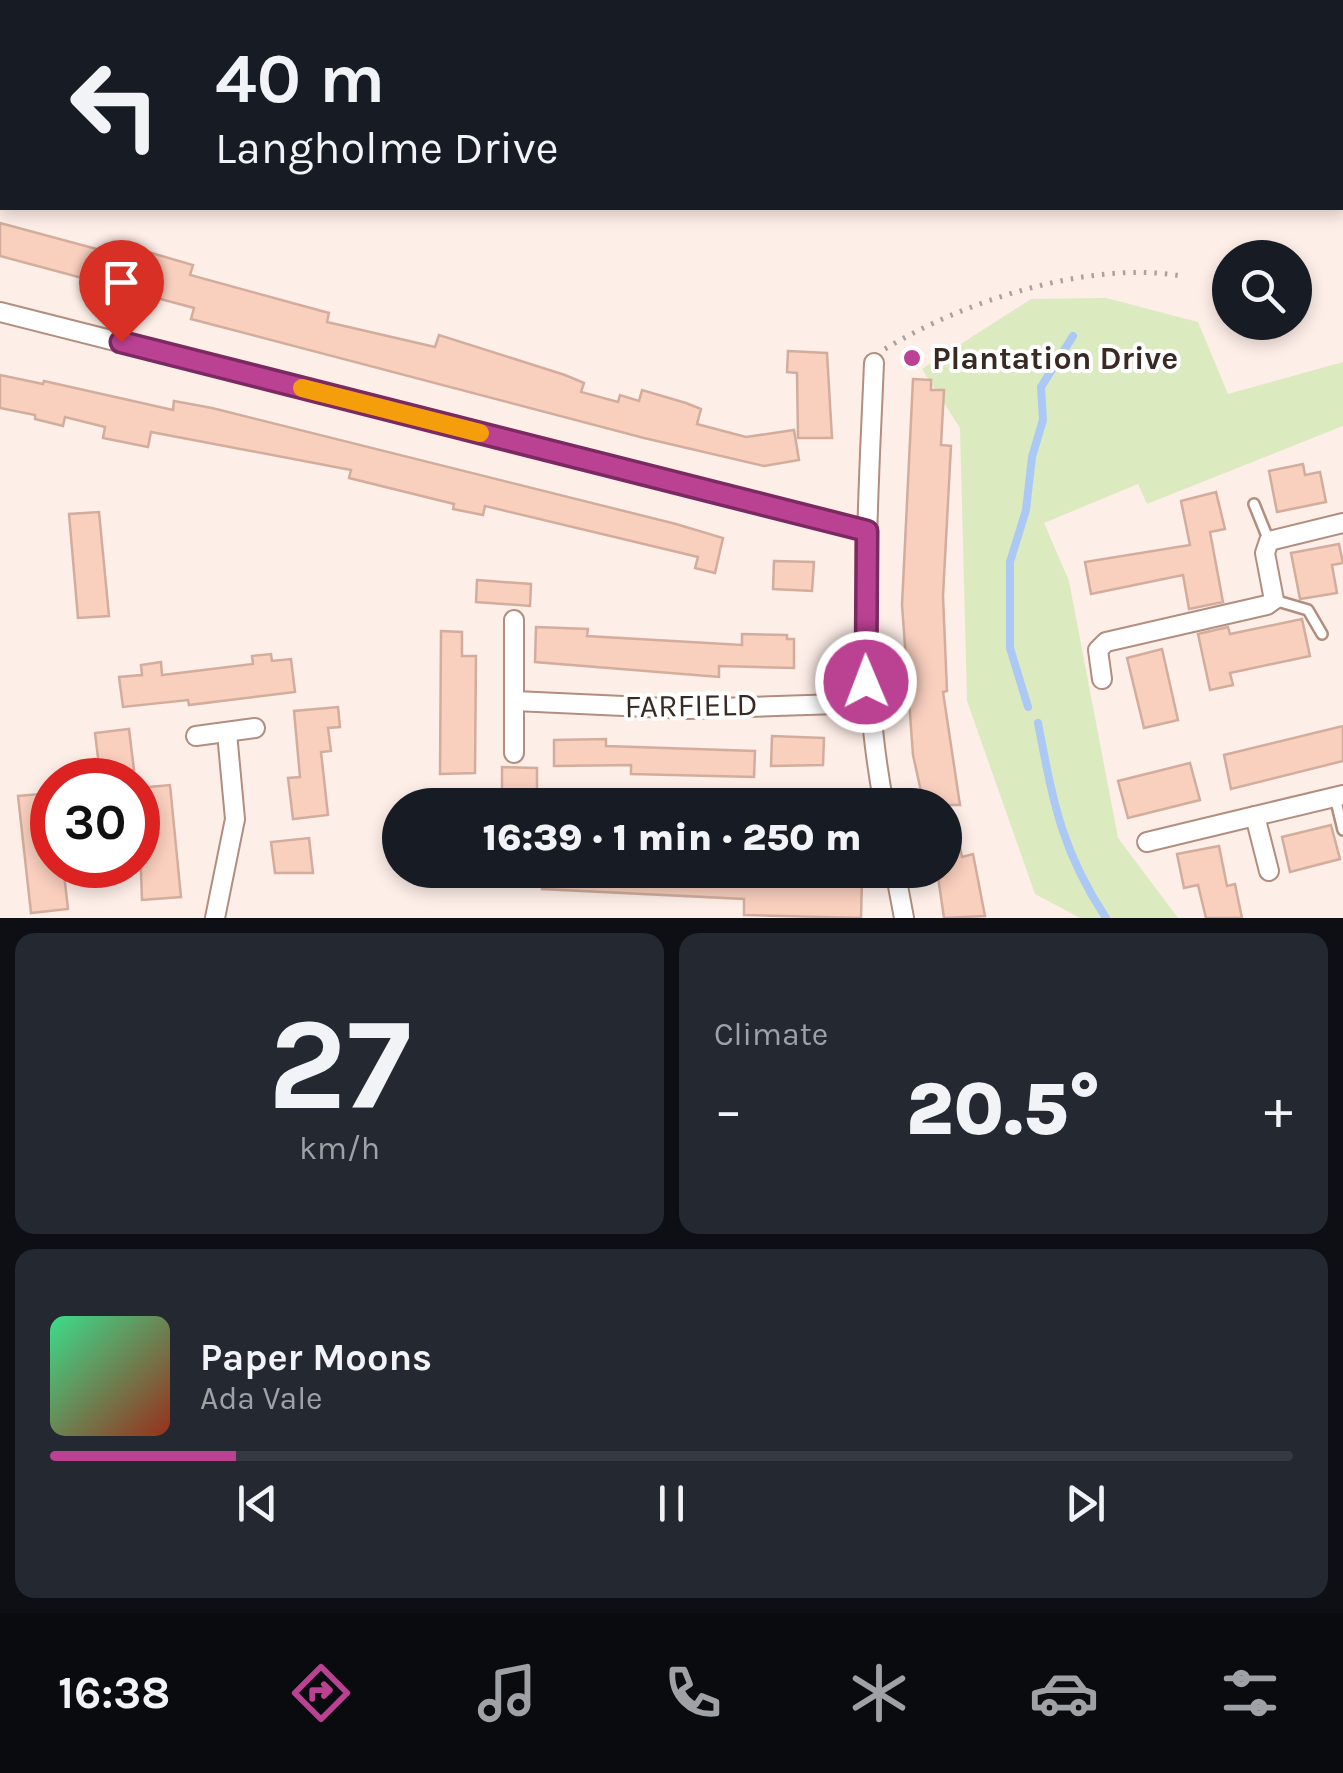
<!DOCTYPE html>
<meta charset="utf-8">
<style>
:root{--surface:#171b24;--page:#242831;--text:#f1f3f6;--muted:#9ea1a6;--line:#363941;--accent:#bb4193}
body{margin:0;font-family:Karla,sans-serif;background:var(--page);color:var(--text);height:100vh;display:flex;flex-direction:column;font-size:38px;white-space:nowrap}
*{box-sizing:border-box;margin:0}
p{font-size:32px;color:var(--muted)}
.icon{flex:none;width:55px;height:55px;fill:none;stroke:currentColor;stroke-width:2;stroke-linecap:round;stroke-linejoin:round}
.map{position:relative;height:918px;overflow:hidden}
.details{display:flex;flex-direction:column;gap:15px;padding:15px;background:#0d0f14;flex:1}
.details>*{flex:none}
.hud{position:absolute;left:0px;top:0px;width:1345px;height:210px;box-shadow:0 5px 15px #0003;background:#171b24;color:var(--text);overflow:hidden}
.controls{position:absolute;left:1212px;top:240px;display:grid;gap:20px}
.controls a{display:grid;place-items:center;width:100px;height:100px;border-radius:50%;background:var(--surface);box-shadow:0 5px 15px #0003;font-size:50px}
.speed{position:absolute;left:30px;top:758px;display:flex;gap:20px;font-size:50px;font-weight:700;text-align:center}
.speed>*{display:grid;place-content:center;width:130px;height:130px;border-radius:50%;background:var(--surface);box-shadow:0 5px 15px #0003;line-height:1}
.speed .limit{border:15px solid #d22;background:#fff;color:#111}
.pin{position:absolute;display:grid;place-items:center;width:85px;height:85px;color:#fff;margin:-102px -42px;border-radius:50% 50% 50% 0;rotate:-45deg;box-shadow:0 0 10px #0007}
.pin .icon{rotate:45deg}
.me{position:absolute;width:110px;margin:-55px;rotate:359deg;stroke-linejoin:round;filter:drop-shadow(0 0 8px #0008)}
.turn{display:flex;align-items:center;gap:35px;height:210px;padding:0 50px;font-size:45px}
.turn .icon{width:130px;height:130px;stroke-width:2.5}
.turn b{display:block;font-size:70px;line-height:85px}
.big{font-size:75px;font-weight:800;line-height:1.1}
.details .card{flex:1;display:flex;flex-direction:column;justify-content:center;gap:15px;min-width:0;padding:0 35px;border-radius:20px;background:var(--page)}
.details .dial{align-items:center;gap:0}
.dial b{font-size:130px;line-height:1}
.song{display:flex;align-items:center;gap:30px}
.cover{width:120px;height:120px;border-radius:15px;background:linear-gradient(135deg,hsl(150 70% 55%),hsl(10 70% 35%))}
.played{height:10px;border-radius:5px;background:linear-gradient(90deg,var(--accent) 15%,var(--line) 15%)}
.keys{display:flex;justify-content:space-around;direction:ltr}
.heat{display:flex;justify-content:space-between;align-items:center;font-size:55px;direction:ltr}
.details .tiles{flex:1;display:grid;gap:15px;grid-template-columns:1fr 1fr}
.card:last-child{grid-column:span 2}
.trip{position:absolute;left:382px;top:788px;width:580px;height:100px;border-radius:50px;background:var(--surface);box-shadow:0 5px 15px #0003;font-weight:800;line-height:100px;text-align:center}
.tabs{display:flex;height:160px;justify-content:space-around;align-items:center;background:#090b0e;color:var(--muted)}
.tabs .icon{width:70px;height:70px}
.tabs .current{color:var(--accent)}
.tabs b{font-size:45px;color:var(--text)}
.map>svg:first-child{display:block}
</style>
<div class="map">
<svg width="1343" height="918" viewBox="0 0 1343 918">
<rect width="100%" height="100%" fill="#feeee8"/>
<path fill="#dceac0" d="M 1106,298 L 1198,322 L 1228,394 L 1343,362 L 1343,426 L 1147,504 L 1138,484 L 1044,523 L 1069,581 L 1118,838 L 1178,918 L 1080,918 L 1035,894 L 967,701 L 960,428 L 922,369 L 1031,299 Z"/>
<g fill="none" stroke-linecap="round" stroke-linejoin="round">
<g stroke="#acc9f6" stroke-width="8">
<path d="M 1028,707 L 1010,648 L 1010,562 L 1026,510 L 1032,457 L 1043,420 L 1041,387 L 1073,336"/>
<path d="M 1038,723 C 1053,801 1061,850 1106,918"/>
</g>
</g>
<g fill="#f9cfbe" stroke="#d2ad9e" stroke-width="2.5">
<path d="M 0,223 L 145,262 L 148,252 L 193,265 L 190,275 L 329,313 L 327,322 L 435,347 L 439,335 L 565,375 L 584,383 L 581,392 L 618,402 L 620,395 L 639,401 L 642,390 L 686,403 L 701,409 L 697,424 L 746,437 L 794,430 L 799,460 L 764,466 L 644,438 L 191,319 L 194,308 L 0,256 Z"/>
<path d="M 788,351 L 827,353 L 832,438 L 798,438 L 797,373 L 787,372 Z"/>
<path d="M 0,375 L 43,384 L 44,381 L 173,410 L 174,401 L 212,408 L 676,524 L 723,538 L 715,573 L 695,568 L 698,557 L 485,506 L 483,515 L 453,509 L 454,504 L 349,478 L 351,470 L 151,432 L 148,447 L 103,438 L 105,427 L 65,417 L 63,426 L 35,419 L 35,415 L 0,408 Z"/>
<path d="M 913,379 L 931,380 L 931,390 L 944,390 L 941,445 L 951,446 L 943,596 L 947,691 L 943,692 L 960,805 L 924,805 L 913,755 L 902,605 Z"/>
<path d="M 1303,464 L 1305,475 L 1320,472 L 1326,502 L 1277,512 L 1269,471 Z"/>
<path d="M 1216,492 L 1225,529 L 1210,532 L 1223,602 L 1189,609 L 1183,575 L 1091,594 L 1085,562 L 1190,545 L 1181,501 Z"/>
<path d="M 99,512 L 109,616 L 78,618 L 69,514 Z"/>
<path d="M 1339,544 L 1343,563 L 1332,565 L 1337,593 L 1300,599 L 1291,553 Z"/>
<path d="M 774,561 L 814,562 L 812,591 L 773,589 Z"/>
<path d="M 477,580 L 531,584 L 530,606 L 476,602 Z"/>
<path d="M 1302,619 L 1310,656 L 1230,673 L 1233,685 L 1210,690 L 1198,634 L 1228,627 L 1230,634 Z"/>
<path d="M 536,627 L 588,629 L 587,636 L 742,645 L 742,634 L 787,635 L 787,639 L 794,639 L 794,668 L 719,666 L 719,677 L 535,662 Z"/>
<path d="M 441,631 L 462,632 L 462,656 L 476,656 L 475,773 L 440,774 Z"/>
<path d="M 1162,649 L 1178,720 L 1144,728 L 1127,658 Z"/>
<path d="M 271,654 L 272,661 L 291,659 L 295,692 L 189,705 L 188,700 L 123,707 L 119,677 L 142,675 L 141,665 L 161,662 L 162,675 L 253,664 L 252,656 Z"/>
<path d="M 338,707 L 340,727 L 328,728 L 331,751 L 321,752 L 328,815 L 293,819 L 288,778 L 300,777 L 294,711 Z"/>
<path d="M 1343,726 L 1343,761 L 1231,789 L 1224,755 Z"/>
<path d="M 129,729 L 134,770 L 100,774 L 95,733 Z"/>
<path d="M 772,736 L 824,738 L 823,765 L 771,766 Z"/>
<path d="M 606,739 L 606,746 L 755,751 L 754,777 L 631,774 L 631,765 L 554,766 L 554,740 Z"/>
<path d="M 1190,763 L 1200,800 L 1128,818 L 1118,781 Z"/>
<path d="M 502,767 L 537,768 L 537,790 L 502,789 Z"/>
<path d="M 170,785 L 181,897 L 142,900 L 138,788 Z"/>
<path d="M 52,793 L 52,865 L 63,865 L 68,909 L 31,913 L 18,796 Z"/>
<path d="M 954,817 L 962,857 L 973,854 L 985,916 L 944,918 L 937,870 L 945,870 L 945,818 Z"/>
<path d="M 1331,825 L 1340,859 L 1290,872 L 1282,837 Z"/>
<path d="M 309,838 L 313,873 L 275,873 L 271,842 Z"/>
<path d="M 1219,846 L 1227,886 L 1235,884 L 1242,918 L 1206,918 L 1198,885 L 1184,888 L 1177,854 Z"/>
<path d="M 543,870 L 726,870 L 726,879 L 862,880 L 861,918 L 744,915 L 744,899 L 542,889 Z"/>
</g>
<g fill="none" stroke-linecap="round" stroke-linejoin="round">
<defs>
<g id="lane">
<path d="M 1254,504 L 1269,541"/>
<path d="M 1274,600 L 1308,610 L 1322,634"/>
<path d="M 1335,797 L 1343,830"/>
</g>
<g id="street">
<path d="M 0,312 L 867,531"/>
<path d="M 874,363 C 868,511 856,658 884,805"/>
<path d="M 1102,679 L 1098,650 L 1106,642 L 1267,605 L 1274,600 L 1265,553 L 1269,541 L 1343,523"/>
<path d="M 515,701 L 688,709 L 868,703"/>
<path d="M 196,736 L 255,728"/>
<path d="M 514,753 L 514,620"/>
<path d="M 1147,842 L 1255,816"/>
<path d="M 895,870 L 904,918"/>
<path d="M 1269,871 L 1255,816 L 1343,795"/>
<path d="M 215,918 L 235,819 L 227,733"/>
</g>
</defs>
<use href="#lane" stroke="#b18e7f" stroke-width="14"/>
<use href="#street" stroke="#b18e7f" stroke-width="22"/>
<path stroke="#b0a09a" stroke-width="5" stroke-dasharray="2.5 8" stroke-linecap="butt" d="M 885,349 C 963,301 1091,260 1181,276"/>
<use href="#lane" stroke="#fff" stroke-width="9"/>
<use href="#street" stroke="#fff" stroke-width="18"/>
</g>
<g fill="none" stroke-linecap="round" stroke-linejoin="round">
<defs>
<path id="route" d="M 121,342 L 867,531 L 866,682"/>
</defs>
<use href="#route" stroke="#7a2a60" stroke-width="25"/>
<use href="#route" stroke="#bb4193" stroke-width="18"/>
<path stroke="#f59e0b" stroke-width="18" d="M 302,388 L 480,433"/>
</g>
<circle fill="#bb4193" stroke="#fff" stroke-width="4" cx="912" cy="358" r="10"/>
<g text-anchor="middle" stroke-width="8" stroke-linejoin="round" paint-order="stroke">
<g font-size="32" font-weight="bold" fill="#392a24" stroke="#fff" text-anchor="start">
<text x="932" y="369">Plantation Drive</text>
</g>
<g font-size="32" fill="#392a24" stroke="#fff">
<text transform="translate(691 705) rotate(-1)" y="11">FARFIELD</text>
</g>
</g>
</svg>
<div class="controls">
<a><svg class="icon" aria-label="search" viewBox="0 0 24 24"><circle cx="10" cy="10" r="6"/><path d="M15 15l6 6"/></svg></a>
</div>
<div class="speed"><div class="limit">30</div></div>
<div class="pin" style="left:121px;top:342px;background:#d93025"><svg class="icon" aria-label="arrive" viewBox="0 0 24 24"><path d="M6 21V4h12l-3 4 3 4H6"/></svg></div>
<svg class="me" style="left:866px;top:682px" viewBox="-20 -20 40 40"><circle r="17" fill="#bb4193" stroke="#fff" stroke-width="3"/><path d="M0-11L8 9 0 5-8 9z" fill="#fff"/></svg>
<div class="trip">16:39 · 1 min · 250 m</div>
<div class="hud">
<div class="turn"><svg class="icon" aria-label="left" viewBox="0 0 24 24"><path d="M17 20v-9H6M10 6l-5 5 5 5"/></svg><div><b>40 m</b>Langholme Drive</div></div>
</div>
</div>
<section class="details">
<div class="tiles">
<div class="card dial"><b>27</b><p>km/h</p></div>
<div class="card"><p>Climate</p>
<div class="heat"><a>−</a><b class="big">20.5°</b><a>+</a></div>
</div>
<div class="card">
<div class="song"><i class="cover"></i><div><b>Paper Moons</b><p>Ada Vale</p></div></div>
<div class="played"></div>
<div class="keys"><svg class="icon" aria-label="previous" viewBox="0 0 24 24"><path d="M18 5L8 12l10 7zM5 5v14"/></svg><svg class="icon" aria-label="pause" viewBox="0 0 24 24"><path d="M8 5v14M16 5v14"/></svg><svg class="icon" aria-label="next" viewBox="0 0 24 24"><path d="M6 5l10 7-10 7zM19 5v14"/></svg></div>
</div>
</div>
</section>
<nav class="tabs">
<b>16:38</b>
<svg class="icon current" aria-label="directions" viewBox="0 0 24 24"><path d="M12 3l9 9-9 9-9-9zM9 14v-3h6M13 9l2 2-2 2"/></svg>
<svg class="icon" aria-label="music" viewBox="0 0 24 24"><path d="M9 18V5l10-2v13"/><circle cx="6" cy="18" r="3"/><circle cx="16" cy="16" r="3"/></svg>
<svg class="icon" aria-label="phone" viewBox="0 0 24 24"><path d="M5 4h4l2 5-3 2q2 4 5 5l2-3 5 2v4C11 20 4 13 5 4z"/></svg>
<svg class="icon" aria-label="climate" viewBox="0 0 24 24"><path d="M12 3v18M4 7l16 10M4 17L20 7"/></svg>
<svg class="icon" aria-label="car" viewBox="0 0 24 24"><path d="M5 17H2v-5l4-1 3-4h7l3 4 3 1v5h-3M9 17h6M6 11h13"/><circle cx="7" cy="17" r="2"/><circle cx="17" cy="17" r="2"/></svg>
<svg class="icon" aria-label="filters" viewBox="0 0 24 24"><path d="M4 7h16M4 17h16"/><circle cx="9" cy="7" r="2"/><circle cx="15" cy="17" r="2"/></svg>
</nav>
